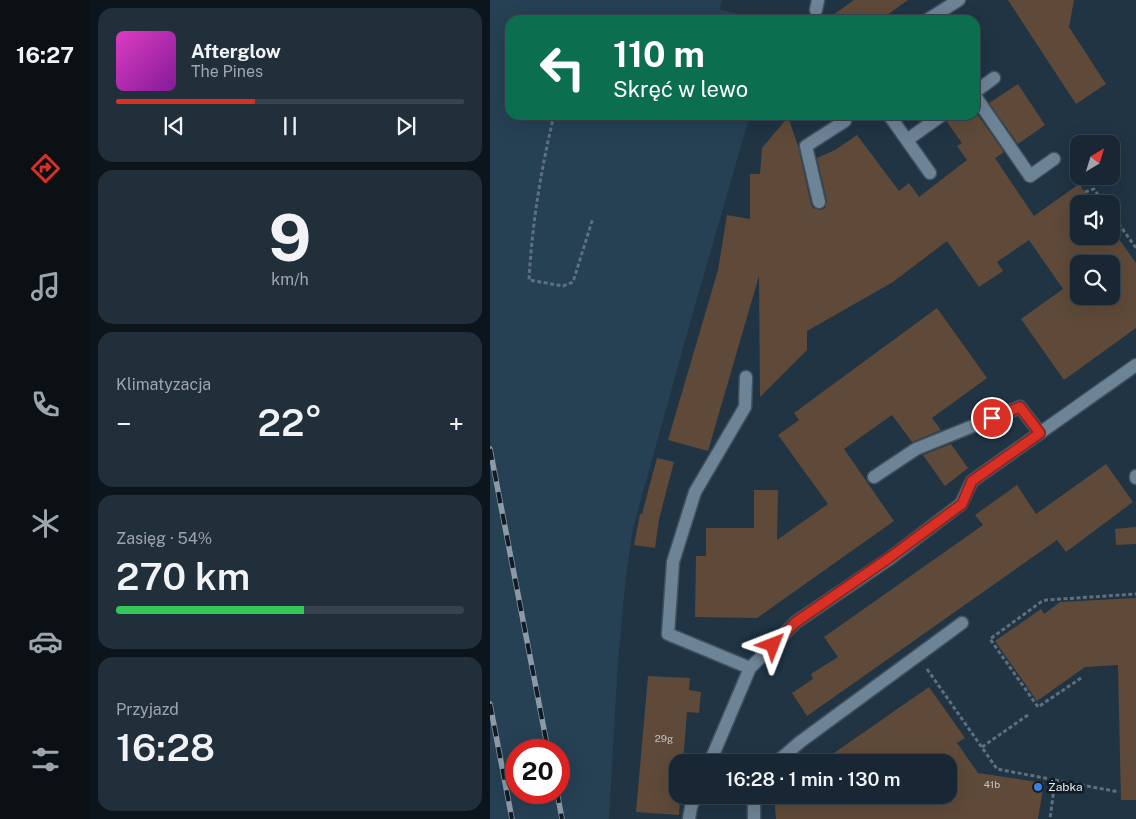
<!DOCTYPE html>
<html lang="pl">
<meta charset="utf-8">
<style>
:root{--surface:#182733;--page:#212f3b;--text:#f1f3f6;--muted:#9fa5ac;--line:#36444e;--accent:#d93025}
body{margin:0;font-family:"Public Sans",sans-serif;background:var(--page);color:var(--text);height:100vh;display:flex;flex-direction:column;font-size:19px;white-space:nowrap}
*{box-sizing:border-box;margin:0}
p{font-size:16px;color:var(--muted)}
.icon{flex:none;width:28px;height:28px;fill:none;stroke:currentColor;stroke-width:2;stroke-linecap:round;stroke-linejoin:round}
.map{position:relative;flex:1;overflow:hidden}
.side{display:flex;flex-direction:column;gap:8px;padding:8px;background:#0d151c;width:400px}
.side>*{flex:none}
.banner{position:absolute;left:15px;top:15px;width:475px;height:105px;border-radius:15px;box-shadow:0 5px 20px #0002,0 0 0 1px var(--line);background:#0b6e4f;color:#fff;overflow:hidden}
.needle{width:32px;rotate:38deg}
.controls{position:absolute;left:580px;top:135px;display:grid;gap:10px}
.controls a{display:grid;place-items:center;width:50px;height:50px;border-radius:10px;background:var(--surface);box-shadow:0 5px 20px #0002,0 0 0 1px var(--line);font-size:25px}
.speed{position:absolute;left:15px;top:739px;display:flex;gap:10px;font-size:25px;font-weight:700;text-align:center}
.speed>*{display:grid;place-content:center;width:65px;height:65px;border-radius:50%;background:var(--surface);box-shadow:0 5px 20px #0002,0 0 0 1px var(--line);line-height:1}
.speed .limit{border:8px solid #d22;background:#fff;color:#111}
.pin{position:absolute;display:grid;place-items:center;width:42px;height:42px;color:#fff;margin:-21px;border:2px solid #fff;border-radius:50%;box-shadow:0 1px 5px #0007}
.me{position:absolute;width:55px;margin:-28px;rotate:45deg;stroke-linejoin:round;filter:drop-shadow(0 0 4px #0008)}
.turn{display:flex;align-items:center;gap:18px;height:105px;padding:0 25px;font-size:22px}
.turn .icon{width:65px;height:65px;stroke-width:2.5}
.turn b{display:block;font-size:35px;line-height:42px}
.big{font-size:38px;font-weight:600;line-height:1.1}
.side .card{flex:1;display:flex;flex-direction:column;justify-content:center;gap:8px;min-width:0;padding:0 18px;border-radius:15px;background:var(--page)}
.side .dial{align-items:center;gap:0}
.dial b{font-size:65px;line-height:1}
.song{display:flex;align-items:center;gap:15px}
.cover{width:60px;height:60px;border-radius:8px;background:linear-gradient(135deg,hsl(310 70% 55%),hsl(290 70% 35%))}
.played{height:5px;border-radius:2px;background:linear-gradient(90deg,var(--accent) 40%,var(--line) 40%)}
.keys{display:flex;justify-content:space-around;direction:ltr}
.heat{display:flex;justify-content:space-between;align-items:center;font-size:28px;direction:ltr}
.charge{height:8px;border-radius:4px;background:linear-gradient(90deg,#34c759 54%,var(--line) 0)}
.trip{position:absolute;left:179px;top:754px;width:288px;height:50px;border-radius:15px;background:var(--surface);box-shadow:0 5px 20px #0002,0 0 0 1px var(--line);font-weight:600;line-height:50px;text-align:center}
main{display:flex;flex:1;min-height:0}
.dock{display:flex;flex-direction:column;width:90px;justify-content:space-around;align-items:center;background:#0a1014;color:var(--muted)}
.dock .icon{width:35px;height:35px}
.dock .current{color:var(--accent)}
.dock b{font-size:22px;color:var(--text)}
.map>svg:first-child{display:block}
</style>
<main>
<nav class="dock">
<b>16:27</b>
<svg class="icon current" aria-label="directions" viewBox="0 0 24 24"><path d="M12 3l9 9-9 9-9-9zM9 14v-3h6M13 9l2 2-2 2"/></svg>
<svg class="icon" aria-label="music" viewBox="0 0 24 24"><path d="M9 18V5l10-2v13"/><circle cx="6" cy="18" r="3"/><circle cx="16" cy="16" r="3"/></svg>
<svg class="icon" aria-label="phone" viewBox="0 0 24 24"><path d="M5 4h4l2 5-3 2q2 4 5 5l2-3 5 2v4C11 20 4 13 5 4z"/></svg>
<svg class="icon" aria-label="climate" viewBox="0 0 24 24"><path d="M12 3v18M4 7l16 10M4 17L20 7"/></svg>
<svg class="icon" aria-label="car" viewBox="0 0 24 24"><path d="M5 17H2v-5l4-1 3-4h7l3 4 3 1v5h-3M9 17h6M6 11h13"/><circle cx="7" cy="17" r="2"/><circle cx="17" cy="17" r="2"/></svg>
<svg class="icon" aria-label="filters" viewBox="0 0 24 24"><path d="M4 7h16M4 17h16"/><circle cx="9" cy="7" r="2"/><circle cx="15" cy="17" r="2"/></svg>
</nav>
<section class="side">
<div class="card">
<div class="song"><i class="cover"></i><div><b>Afterglow</b><p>The Pines</p></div></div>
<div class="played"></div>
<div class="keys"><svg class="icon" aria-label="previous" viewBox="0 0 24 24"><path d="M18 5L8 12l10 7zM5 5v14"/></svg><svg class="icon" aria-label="pause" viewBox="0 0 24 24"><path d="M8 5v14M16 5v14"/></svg><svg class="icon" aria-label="next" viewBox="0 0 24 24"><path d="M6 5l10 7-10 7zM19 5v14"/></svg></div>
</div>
<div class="card dial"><b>9</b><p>km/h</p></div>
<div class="card"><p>Klimatyzacja</p>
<div class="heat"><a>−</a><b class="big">22°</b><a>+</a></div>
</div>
<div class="card"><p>Zasięg · 54%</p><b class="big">270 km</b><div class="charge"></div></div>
<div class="card"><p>Przyjazd</p><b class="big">16:28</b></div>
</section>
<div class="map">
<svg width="646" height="819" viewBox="0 0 646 819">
<rect width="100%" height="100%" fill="#203444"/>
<path fill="#264054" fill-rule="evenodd" d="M 0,0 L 232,0 L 230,9 L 267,20 L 20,20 L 20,115 L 260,115 L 202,316 L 143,528 L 136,576 L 128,662 L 119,819 L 0,819 ZM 26,750 L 69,750 L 69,792 L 26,792 Z"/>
<g fill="#5f4a39" fill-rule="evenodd">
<path d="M 364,0 L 418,0 L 390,20 L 336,20 Z"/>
<path d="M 518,0 L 584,0 L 579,27 L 616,84 L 586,104 Z"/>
<path d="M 528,84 L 555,125 L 528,144 L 499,103 Z"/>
<path d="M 485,111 L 514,152 L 505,158 L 544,216 L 589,184 L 603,204 L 589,204 L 589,236 L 621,236 L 621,228 L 646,263 L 646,328 L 574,380 L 531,319 L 573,289 L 539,240 L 507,262 L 513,271 L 489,287 L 457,241 L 403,282 L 317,331 L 317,350 L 270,397 L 269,276 L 218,451 L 178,440 L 228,270 L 237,215 L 260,219 L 260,174 L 270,174 L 272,148 L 298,117 L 308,146 L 321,204 L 323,208 L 330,210 L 335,208 L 337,201 L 327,158 L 345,150 L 367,135 L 409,191 L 419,183 L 429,197 L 477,160 L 467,146 L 472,143 L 457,122 L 460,115 L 485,115 ZM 589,264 L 621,264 L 621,296 L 589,296 Z"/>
<path d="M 447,308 L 497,378 L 442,418 L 451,430 L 422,442 L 402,415 L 354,449 L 404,521 L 267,618 L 205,617 L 206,556 L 216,556 L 216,528 L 264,528 L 264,490 L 288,490 L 287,540 L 338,504 L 288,435 L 309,420 L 304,413 Z"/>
<path d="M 461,444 L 478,468 L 455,486 L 433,455 Z"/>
<path d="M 167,458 L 184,462 L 169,519 L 165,548 L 144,545 L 150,514 L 152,514 Z"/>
<path d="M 616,464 L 643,502 L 576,552 L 567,540 L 317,716 L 302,693 L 323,679 L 321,674 L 348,657 L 334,637 L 493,525 L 485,515 L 527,485 L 546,514 Z"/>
<path d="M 646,527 L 646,544 L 626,545 L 625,529 Z"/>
<path d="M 646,598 L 646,800 L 631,800 L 628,665 L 595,667 L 547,701 L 505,641 L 551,609 L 554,614 L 570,602 Z"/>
<path d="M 158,676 L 200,678 L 199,690 L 211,692 L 209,713 L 197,712 L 193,762 L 188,762 L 188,795 L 190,795 L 189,815 L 146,812 Z"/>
<path d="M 439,687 L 475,738 L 467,743 L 488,773 L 554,783 L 548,819 L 286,819 L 284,795 L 458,795 L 458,762 L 331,762 Z"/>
</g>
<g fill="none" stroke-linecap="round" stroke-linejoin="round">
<defs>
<g id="minor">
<path d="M 326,10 L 328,0"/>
<path d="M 437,20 L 469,0"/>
<path d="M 485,92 L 504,78"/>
<path d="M 485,96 L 540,176 L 564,159"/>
<path d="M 399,115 L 440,173"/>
<path d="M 417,140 L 452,115"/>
<path d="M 329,202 L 316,146 L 355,121 L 356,115"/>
<path d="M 256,377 L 255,407 L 205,492 L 183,562 L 178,634 L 260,668"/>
<path d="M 646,476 L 646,478"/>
<path d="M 384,477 L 426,449 L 530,407 L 550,433"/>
<path d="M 220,762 L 260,668 L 306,622 L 399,559 L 471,504 L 482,481 L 646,365"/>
<path d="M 287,762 L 310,742 L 472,623"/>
<path d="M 199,819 L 201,807 L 206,795"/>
<path d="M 264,819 L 264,795"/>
</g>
</defs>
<use href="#minor" stroke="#40515f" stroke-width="15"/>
<g stroke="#5e6f7d" stroke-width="3" stroke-dasharray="4 2.5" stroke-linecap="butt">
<path d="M 64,115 C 51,169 42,224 39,280 L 73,286 L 83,282 L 103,218"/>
<path d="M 595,192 L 604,189 L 614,204"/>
<path d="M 621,213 L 646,248"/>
<path d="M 437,669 L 507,769 L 565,780 L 560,819"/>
<path d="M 591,678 L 548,707 L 500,639 L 551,602 L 556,600 L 646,594"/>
<path d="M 492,747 L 538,715"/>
<path d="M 565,780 L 629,792"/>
</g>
<use href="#minor" stroke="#6d8396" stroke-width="12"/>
<defs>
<g id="rail">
<path d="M 0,449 L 58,750"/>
<path d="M 0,704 L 22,819"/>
<path d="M 67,792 L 72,819"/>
</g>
</defs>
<use href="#rail" stroke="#8a9aa7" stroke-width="5.5"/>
<use href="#rail" stroke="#121b22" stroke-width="4" stroke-dasharray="11" stroke-linecap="butt"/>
</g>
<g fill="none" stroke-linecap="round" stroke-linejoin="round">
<defs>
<path id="route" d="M 283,645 L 306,622 L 399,558 L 472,504 L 482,481 L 550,433 L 530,407 L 502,418"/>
</defs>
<use href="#route" stroke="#8d1f18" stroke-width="12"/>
<use href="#route" stroke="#d93025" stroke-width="9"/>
</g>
<circle fill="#3f7fe0" stroke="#121b22" stroke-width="2" cx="548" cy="787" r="5"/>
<g text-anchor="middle" stroke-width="5" stroke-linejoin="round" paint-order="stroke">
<g font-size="10" fill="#c0c4c8">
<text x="174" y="742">29g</text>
<text x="502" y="788">41b</text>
</g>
<g font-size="12" fill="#e0ecf7" stroke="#121b22" text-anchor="start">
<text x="558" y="791">Żabka</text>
</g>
</g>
</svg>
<div class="controls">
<a><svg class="needle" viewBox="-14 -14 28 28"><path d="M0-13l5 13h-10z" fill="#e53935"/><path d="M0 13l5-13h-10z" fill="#9fa5ac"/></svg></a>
<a><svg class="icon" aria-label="sound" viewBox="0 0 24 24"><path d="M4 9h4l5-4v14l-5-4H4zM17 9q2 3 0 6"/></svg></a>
<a><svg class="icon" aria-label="search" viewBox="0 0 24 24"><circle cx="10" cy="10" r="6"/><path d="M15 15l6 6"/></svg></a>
</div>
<div class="speed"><div class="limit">20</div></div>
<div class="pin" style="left:502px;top:418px;background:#d93025"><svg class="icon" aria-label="arrive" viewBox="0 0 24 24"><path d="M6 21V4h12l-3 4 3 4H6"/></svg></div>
<svg class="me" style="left:283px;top:645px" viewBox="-20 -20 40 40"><path d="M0-17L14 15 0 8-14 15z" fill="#d93025" stroke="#fff" stroke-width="4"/></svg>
<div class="trip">16:28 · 1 min · 130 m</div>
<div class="banner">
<div class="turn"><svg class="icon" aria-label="left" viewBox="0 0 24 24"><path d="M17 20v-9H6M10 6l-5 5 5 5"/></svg><div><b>110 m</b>Skręć w lewo</div></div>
</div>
</div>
</main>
